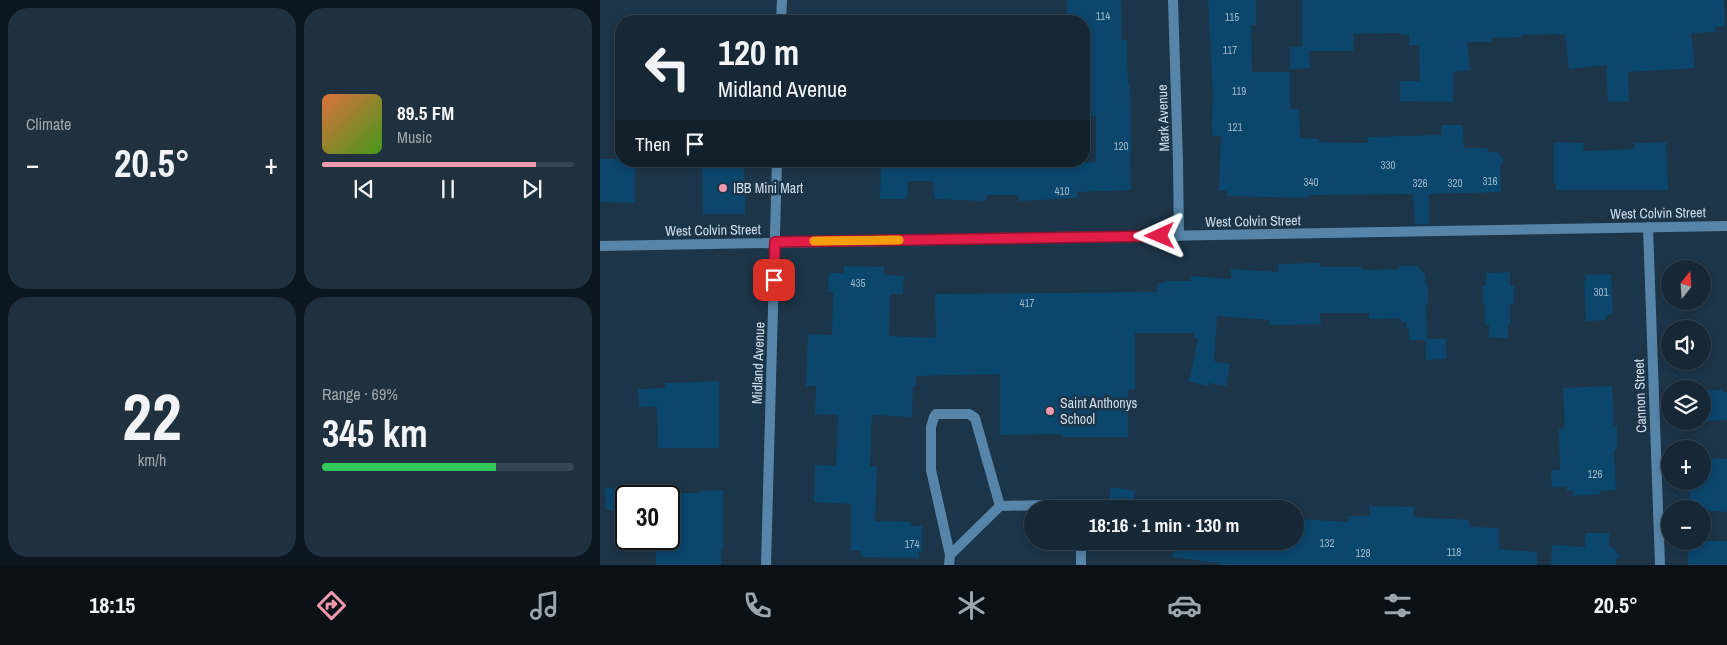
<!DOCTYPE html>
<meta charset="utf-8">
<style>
:root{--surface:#162836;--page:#1f303e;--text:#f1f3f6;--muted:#9ea6ad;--line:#354451;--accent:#f29aad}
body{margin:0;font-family:"Archivo Narrow",sans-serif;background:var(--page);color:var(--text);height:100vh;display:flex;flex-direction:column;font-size:19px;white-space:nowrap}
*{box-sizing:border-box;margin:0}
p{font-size:16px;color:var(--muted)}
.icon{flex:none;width:28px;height:28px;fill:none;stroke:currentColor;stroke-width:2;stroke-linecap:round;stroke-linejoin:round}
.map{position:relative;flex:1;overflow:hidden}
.drawer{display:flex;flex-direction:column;gap:8px;padding:8px;background:#0c161e;width:600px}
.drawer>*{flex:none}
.hud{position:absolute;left:15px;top:15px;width:475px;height:152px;border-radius:20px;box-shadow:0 2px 8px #0003,0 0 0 1px var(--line);background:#162836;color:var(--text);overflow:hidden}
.needle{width:32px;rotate:17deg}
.tools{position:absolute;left:1061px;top:260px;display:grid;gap:10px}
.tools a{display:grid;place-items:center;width:50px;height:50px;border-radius:50%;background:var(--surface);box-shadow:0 2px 8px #0003,0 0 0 1px var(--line);font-size:25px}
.speed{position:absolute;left:15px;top:485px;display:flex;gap:10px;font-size:25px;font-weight:700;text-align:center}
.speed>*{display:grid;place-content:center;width:65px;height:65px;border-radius:50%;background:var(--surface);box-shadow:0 2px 8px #0003,0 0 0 1px var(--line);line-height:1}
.speed .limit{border:2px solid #111;border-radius:8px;background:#fff;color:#111}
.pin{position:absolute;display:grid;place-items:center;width:42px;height:42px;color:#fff;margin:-21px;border-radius:10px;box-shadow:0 2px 8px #0006}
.me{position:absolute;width:55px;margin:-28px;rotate:269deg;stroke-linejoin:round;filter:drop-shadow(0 0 4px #0008)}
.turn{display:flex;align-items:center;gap:18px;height:105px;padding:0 20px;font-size:22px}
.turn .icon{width:65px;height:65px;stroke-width:2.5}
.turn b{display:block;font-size:35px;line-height:42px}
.then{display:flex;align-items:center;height:48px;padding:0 20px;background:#0003;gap:10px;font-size:19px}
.big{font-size:38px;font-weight:800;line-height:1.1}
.drawer .widget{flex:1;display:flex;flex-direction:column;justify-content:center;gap:8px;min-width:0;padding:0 18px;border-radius:20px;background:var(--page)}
.drawer .dial{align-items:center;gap:0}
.dial b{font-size:65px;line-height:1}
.song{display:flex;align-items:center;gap:15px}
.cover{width:60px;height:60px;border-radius:8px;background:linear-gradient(135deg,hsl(20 70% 55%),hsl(100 70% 35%))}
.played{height:5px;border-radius:2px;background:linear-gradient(90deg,var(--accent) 85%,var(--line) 85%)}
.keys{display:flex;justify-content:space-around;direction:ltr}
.heat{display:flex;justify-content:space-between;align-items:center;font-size:28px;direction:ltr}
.charge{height:8px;border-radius:4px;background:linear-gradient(90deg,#34c759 69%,var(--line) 0)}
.drawer .tiles{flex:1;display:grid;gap:8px;grid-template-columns:repeat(2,1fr)}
.trip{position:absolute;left:424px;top:500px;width:280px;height:50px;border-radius:25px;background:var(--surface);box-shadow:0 2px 8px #0003,0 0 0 1px var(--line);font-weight:800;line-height:50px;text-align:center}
.menu{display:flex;height:80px;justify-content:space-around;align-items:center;background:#091016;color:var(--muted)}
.menu .icon{width:35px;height:35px}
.menu .on{color:var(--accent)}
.menu b{font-size:22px;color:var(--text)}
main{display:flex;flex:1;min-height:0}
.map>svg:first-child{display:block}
</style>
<main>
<section class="drawer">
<div class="tiles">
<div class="widget"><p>Climate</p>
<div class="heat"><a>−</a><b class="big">20.5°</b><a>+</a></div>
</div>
<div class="widget">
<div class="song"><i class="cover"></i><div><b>89.5 FM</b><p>Music</p></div></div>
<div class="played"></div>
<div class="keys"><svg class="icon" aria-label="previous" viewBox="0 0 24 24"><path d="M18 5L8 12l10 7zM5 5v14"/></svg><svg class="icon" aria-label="pause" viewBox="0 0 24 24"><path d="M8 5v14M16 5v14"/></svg><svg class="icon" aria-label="next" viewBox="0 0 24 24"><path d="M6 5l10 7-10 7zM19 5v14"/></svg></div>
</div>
<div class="widget dial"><b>22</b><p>km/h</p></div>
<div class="widget"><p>Range · 69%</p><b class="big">345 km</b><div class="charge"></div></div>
</div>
</section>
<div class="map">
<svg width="1127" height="565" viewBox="0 0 1127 565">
<rect width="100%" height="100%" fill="#1d3548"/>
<g fill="#0b466d">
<path d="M 467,0 L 521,0 L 522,40 L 527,40 L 528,84 L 530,84 L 531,113 L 531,154 L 530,154 L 531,190 L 478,192 L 477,198 L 419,201 L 418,195 L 387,195 L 385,201 L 334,199 L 333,181 L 308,181 L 307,199 L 280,199 L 281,161 L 436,161 L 436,165 L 496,162 L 496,116 L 484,117 L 484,101 L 489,100 L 488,67 L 484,67 L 484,20 L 474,20 L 474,17 L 467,18 Z"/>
<path d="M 608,0 L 656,0 L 656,25 L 651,25 L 652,72 L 690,72 L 690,109 L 699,109 L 700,138 L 719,139 L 718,142 L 768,143 L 767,137 L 842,135 L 841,125 L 863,125 L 864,148 L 887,148 L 888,152 L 897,152 L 904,160 L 900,165 L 901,192 L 829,194 L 829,224 L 815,225 L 813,194 L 717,195 L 708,195 L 708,198 L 627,196 L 627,191 L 619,191 L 621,136 L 613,136 L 612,127 L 613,94 Z"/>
<path d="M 702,0 L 1124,0 L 1125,27 L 1115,27 L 1115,32 L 1091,33 L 1095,68 L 1028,72 L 1029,101 L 1008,102 L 1006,65 L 969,69 L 965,34 L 922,35 L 922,37 L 891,38 L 891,42 L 867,42 L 870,70 L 854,72 L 853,102 L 800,101 L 800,81 L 820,81 L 819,45 L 809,45 L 809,35 L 801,35 L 801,33 L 754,34 L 753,51 L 709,51 L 710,68 L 690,69 L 690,47 L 702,47 Z"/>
<path d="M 954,142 L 983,143 L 984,151 L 1034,149 L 1034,143 L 1066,142 L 1068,190 L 956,190 L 956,184 L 954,184 Z"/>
<path d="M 0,159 L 21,159 L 21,161 L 28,161 L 28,168 L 35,168 L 35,203 L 0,202 Z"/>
<path d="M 102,161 L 144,161 L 145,214 L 103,214 Z"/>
<path d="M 720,263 L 720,267 L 763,267 L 763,270 L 799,269 L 799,266 L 817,266 L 825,274 L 826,286 L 828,286 L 828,303 L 826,303 L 827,339 L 846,339 L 846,359 L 826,360 L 826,340 L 809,340 L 809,329 L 806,329 L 806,322 L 801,322 L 801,318 L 769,319 L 769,313 L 720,313 L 721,324 L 669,325 L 670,320 L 617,316 L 614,361 L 630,364 L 626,386 L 608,383 L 608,386 L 589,382 L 598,338 L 594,337 L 594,333 L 535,333 L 535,389 L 528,390 L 528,437 L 461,437 L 461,434 L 400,435 L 400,374 L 316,376 L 316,386 L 313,386 L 312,417 L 272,415 L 270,466 L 277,467 L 275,521 L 311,522 L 311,526 L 322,526 L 322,552 L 319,552 L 319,558 L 261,557 L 261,551 L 251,551 L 251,504 L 214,502 L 215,465 L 236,466 L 238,415 L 215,414 L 216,386 L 206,386 L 208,334 L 232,335 L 233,292 L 228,292 L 229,273 L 244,273 L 244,266 L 284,267 L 284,275 L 304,276 L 303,294 L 290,294 L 289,336 L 336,338 L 335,294 L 557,292 L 557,283 L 565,283 L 565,281 L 591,281 L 591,276 L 631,279 L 631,269 L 678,272 L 678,264 Z"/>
<path d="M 910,272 L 910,286 L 914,286 L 914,303 L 910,304 L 910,324 L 908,324 L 908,338 L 889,338 L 889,325 L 885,325 L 885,304 L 883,304 L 883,286 L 886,286 L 886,273 Z"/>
<path d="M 1011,274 L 1013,315 L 1006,315 L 1006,320 L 986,321 L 984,281 L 986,281 L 986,275 Z"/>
<path d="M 119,381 L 119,448 L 58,448 L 57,406 L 39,407 L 38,389 L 65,388 L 65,383 Z"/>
<path d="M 1012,386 L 1014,426 L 1017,426 L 1017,450 L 1014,450 L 1016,490 L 1000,491 L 1000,494 L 973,496 L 973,491 L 967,491 L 967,486 L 952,488 L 951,470 L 960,470 L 959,428 L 965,427 L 963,388 Z"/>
<path d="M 1103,390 L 1122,390 L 1122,392 L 1127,392 L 1127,420 L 1104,421 Z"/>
<path d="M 1108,458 L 1127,459 L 1127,512 L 1095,509 L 1096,502 L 1089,502 L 1091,481 L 1102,481 L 1102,463 L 1107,464 Z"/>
<path d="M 26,487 L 26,510 L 6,510 L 5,488 Z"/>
<path d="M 511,487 L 535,491 L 533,509 L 508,509 Z"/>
<path d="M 123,490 L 123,550 L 121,550 L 121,565 L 56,565 L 56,539 L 69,539 L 69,493 L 100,493 L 100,491 Z"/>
<path d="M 770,506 L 814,507 L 814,517 L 869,520 L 869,527 L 899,528 L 899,549 L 937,552 L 937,565 L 619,565 L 619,563 L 573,557 L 575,541 L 697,541 L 699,519 L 748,522 L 748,516 L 769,516 Z"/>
<path d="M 985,533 L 1009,533 L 1009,547 L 1012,547 L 1020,556 L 1016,560 L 1016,565 L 951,565 L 952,545 L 985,547 Z"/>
<rect x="1088" y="541" width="39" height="24"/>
</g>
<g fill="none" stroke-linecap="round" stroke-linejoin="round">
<g stroke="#5785aa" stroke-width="10">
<path d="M 481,541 L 481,565"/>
<path d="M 350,555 L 400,506 L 446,505 L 463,509"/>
<path d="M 349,565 L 350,555 L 331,470 L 331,427 L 334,417 L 336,414 L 369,414 L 375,418 L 400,506"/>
</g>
<g stroke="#5785aa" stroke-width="10">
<path d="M 573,0 L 578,161 L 579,236"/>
<path d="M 1048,227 L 1060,565"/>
<path d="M 0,246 L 1127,226"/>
</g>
<g stroke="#5785aa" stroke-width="10">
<path d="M 181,21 L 182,0"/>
<path d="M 166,565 L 177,161"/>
</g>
</g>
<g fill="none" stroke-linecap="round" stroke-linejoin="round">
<defs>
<path id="route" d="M 174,280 L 175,242 L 560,236"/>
</defs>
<use href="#route" stroke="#92132f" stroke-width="12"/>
<use href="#route" stroke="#e11d48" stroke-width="9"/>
<path stroke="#f59e0b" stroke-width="9" d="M 214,241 L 299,240"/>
</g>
<g fill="#f29aad" stroke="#1d3548" stroke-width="2">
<circle cx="123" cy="188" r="5"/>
<circle cx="450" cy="411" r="5"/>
</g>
<g text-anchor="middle" stroke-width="5" stroke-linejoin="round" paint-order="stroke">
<g font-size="11" fill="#9eb7cb">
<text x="503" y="20">114</text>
<text x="632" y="21">115</text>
<text x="630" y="54">117</text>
<text x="639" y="95">119</text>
<text x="635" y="131">121</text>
<text x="521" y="150">120</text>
<text x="788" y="169">330</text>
<text x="890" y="185">316</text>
<text x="711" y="186">340</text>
<text x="820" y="187">326</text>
<text x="855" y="187">320</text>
<text x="462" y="195">410</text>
<text x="258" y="287">435</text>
<text x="1001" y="296">301</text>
<text x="427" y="307">417</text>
<text x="995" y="478">126</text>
<text x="727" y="547">132</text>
<text x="312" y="548">174</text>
<text x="854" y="556">118</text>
<text x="763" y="557">128</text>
</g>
<g font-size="14" fill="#cfddea" stroke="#1d3548">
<text transform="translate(563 118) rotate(-92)" y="5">Mark Avenue</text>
<text transform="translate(1058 213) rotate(-1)" y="5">West Colvin Street</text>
<text transform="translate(653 221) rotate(-1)" y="5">West Colvin Street</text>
<text transform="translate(113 230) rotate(-1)" y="5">West Colvin Street</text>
<text transform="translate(158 363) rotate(-88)" y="5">Midland Avenue</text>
<text transform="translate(1040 396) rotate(-92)" y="5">Cannon Street</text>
</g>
<g font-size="14" fill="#cfddea" stroke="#1d3548" text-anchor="start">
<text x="133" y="193">IBB Mini Mart</text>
<text x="460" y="408">Saint Anthonys<tspan x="460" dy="16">School</tspan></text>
</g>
</g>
</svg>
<div class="tools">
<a><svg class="needle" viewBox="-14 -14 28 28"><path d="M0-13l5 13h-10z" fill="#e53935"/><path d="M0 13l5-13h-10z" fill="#9ea6ad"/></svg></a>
<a><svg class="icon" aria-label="sound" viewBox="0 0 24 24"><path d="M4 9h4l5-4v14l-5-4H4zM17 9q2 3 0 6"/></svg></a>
<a><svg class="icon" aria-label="layers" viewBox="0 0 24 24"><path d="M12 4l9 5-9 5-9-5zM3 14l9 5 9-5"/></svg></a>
<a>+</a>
<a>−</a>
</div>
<div class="speed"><div class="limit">30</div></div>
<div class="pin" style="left:174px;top:280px;background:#d93025"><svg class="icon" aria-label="arrive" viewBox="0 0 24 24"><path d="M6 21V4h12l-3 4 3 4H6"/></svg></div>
<svg class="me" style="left:560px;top:236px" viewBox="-20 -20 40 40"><path d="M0-17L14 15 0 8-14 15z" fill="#e11d48" stroke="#fff" stroke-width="4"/></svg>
<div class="trip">18:16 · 1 min · 130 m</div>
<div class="hud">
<div class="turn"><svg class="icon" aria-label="left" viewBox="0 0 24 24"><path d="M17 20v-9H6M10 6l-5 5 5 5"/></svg><div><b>120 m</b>Midland Avenue</div></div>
<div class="then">Then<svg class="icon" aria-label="arrive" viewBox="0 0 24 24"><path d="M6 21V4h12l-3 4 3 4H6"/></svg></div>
</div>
</div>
</main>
<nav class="menu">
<b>18:15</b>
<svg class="icon on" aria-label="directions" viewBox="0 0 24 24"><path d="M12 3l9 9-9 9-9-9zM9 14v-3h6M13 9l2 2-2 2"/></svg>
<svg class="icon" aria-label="music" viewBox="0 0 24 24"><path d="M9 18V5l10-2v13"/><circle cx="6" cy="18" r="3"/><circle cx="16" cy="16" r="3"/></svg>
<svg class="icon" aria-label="phone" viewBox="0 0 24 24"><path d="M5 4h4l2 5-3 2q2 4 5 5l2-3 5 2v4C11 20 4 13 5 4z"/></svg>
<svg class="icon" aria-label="climate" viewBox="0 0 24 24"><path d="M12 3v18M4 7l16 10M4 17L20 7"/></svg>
<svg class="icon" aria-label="car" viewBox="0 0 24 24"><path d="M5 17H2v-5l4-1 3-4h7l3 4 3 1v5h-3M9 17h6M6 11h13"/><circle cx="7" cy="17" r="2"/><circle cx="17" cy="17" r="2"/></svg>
<svg class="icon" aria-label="filters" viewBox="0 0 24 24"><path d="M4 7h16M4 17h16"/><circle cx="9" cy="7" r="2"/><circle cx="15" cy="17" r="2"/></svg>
<b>20.5°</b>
</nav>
